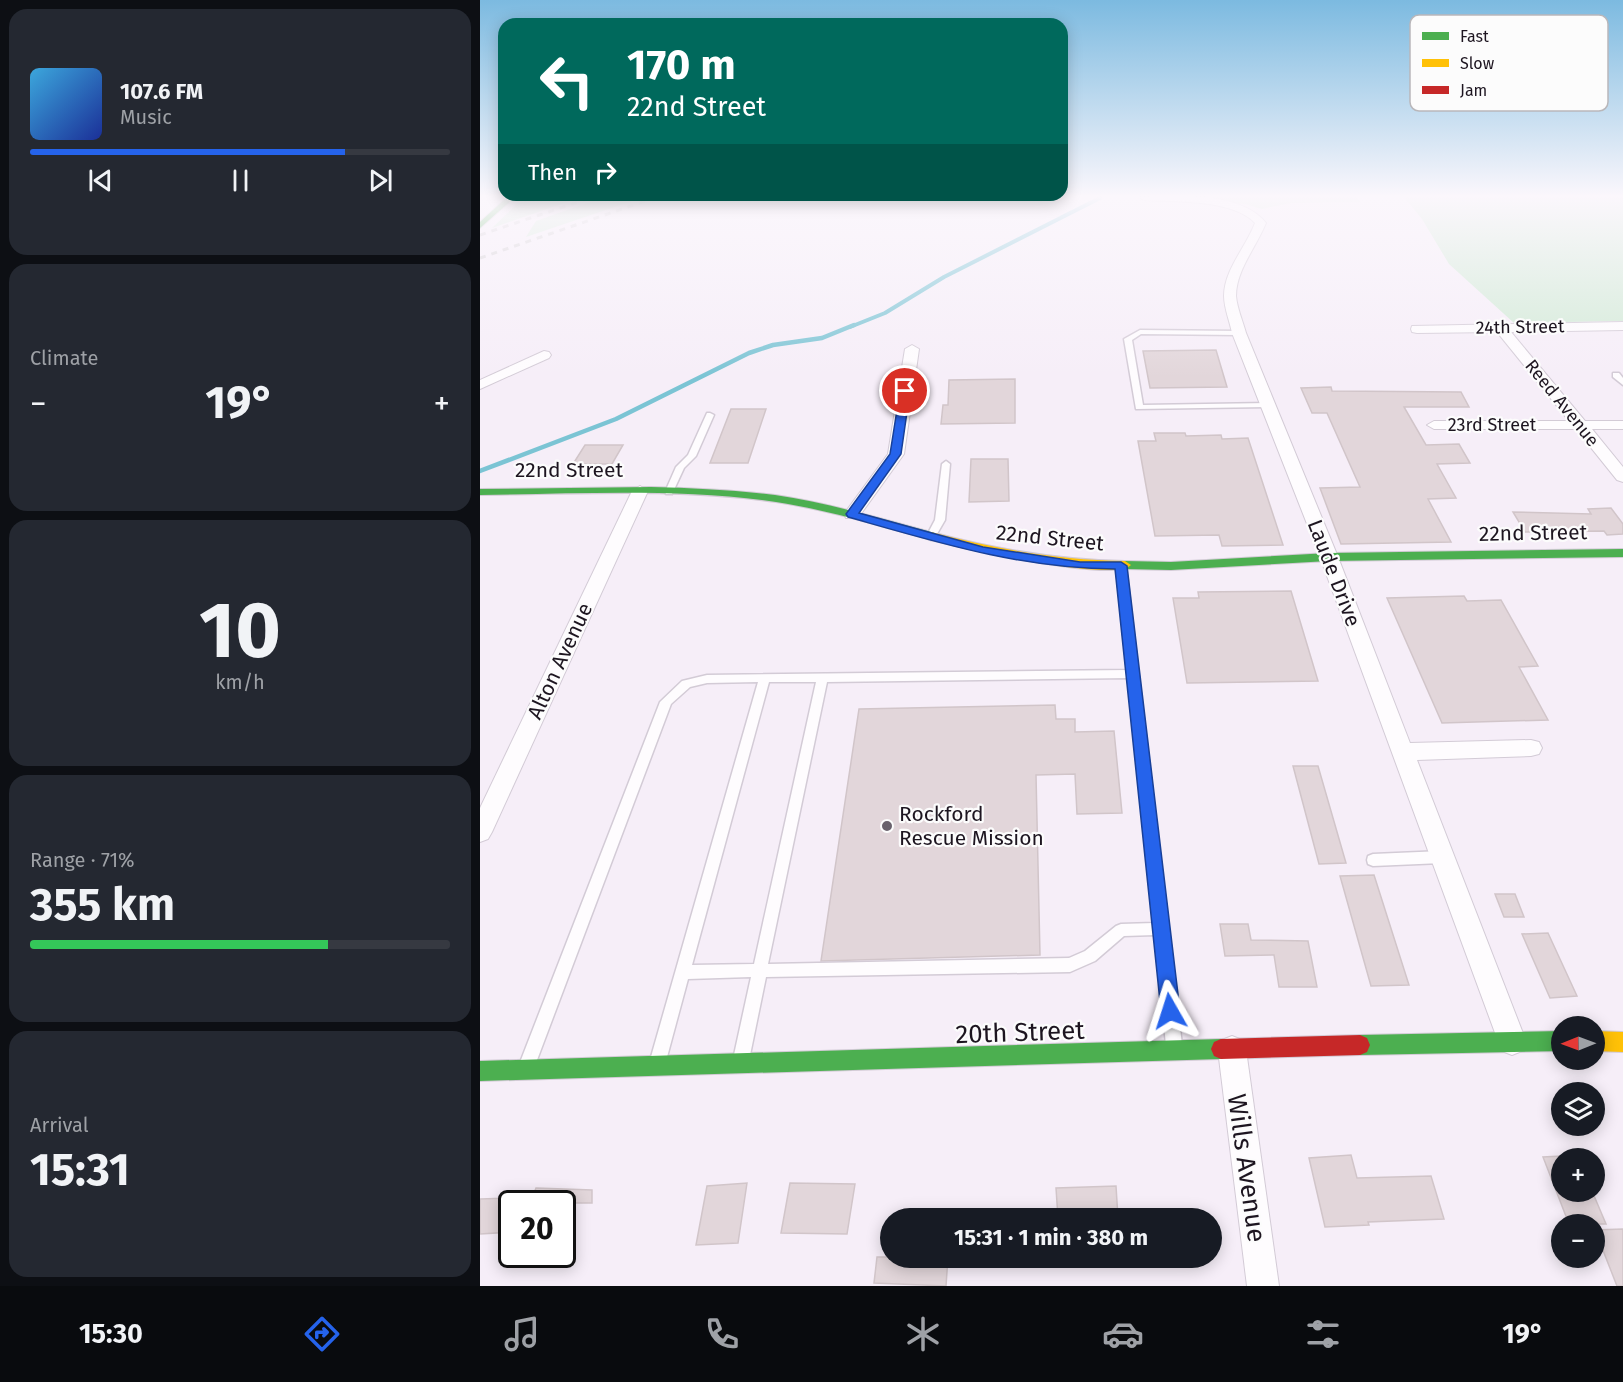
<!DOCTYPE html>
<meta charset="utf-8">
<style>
:root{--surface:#171b24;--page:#242831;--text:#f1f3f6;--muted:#9ea1a6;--line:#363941;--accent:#2563eb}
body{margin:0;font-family:"Fira Sans",sans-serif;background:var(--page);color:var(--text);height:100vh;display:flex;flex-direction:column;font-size:22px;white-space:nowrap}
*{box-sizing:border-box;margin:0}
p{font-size:20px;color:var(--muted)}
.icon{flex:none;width:33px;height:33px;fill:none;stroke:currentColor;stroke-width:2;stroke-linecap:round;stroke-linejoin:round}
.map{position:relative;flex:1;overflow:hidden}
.panel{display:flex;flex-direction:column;gap:9px;padding:9px;background:#0d0f14;width:480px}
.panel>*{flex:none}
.guide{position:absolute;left:18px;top:18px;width:570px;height:183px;border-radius:18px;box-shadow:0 3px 15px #0003;background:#00695c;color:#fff;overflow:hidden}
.needle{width:39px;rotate:269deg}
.controls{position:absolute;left:1071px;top:1016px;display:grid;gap:12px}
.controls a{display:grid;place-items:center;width:54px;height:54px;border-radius:50%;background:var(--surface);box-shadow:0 3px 15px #0003;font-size:30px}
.speed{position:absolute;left:18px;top:1190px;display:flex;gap:12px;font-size:30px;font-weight:700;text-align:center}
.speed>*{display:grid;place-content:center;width:78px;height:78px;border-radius:50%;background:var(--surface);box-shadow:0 3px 15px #0003;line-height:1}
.speed .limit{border:3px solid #111;border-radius:9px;background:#fff;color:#111}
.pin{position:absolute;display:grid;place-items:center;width:51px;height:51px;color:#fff;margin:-26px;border:3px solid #fff;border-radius:50%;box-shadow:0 2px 6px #0007}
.me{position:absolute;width:66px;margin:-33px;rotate:354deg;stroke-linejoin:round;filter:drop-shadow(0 0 4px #0008)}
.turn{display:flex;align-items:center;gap:21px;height:126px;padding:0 30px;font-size:27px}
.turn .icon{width:78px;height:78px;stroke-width:2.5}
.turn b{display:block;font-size:42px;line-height:51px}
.then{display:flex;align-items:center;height:57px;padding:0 30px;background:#0003;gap:12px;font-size:22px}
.big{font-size:45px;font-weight:700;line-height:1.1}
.panel .tile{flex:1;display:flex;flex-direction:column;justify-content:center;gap:9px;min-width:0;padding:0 21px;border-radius:18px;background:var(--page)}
.panel .dial{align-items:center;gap:0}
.dial b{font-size:78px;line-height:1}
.song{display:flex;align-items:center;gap:18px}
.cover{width:72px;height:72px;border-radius:9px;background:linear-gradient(135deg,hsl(200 70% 55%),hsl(230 70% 35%))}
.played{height:6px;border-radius:3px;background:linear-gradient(90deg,var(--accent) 75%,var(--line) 75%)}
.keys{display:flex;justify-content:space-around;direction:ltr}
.heat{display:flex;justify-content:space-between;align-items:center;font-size:33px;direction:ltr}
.charge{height:9px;border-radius:4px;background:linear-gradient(90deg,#34c759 71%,var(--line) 0)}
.trip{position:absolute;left:400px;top:1208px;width:342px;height:60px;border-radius:30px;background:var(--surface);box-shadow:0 3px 15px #0003;font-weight:700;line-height:60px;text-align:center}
.menu{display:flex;height:96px;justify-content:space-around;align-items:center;background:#090b0e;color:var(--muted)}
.menu .icon{width:42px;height:42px}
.menu .on{color:var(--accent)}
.menu b{font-size:27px;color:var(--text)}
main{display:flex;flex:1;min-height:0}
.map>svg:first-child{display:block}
</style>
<main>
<section class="panel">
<div class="tile">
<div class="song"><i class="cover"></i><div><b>107.6 FM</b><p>Music</p></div></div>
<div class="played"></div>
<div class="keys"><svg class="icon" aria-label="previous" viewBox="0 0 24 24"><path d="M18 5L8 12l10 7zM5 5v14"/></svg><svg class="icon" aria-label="pause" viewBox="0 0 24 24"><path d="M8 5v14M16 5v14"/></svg><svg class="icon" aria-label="next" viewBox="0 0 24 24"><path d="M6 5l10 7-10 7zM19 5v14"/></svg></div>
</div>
<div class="tile"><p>Climate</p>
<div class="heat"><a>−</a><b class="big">19°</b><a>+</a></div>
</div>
<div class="tile dial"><b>10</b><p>km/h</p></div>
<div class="tile"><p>Range · 71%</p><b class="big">355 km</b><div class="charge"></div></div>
<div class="tile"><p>Arrival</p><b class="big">15:31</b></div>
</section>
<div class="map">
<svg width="1143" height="1286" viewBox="0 0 1143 1286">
<rect width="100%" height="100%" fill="#f6eef8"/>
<g fill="#d1ead6">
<path d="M 39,197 L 101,197 L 12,228 L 39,202 L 33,202 Z"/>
<path d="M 124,197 L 164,197 L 46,237 L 56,221 Z"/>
<path d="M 700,197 L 877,197 L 880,202 L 810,203 L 782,209 L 765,204 Z"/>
<path d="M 924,197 L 1143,197 L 1143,321 L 1034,323 L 969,264 L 942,219 Z"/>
</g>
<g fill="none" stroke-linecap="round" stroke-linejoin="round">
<path stroke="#7bc4d4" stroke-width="4" d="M 370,327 L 405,313 L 464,277 L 620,198"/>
<path stroke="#7bc4d4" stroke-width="4.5" d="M 0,471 L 136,419 L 269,353 L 293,345 L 342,338 L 374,325"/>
</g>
<g fill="#e2d6da" stroke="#d1c5c9" stroke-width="1.5">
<path d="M 736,350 L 747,387 L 670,388 L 663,351 Z"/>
<path d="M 535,379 L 535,423 L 461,424 L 463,405 L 468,405 L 469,380 Z"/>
<path d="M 851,387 L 852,391 L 981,392 L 989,407 L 924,407 L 946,445 L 979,444 L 990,463 L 957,464 L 976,498 L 948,499 L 971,542 L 861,544 L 840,488 L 880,487 L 847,413 L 832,413 L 821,388 Z"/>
<path d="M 251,409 L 286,409 L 268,463 L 230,463 Z"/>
<path d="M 674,433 L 705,433 L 706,436 L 741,435 L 742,439 L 768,438 L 803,545 L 742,546 L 739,535 L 675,536 L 658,441 L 676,441 Z"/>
<path d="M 105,445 L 143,445 L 132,464 L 93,464 Z"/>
<path d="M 491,459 L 528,459 L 529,501 L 489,502 Z"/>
<path d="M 1131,508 L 1143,524 L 1143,534 L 1127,535 L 1124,531 L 1045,532 L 1033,512 L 1111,514 L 1108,509 Z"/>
<path d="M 811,591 L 838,681 L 707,683 L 693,598 L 719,598 L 718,592 Z"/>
<path d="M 984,596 L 987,601 L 1021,600 L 1058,666 L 1039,667 L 1068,720 L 962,723 L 907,598 Z"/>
<path d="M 575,705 L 576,719 L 595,719 L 595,732 L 634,731 L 642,813 L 597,814 L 595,774 L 556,775 L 560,955 L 341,961 L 379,709 Z"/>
<path d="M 813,766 L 838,766 L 866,863 L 839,864 Z"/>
<path d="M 894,875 L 929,985 L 891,986 L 860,876 Z"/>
<path d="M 1015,894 L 1035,894 L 1044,917 L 1024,917 Z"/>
<path d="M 740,924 L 768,924 L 771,940 L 828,941 L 837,987 L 799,987 L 794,955 L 745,956 Z"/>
<path d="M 1068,933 L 1097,996 L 1070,998 L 1042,934 Z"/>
<path d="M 871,1155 L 877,1178 L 951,1176 L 964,1219 L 888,1222 L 889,1225 L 845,1227 L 829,1158 Z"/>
<path d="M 1082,1156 L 1082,1191 L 1112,1191 L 1126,1224 L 1089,1224 L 1063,1157 Z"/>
<path d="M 267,1183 L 258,1243 L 216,1245 L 227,1186 Z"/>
<path d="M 310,1183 L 375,1184 L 367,1234 L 301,1233 Z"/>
<path d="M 636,1186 L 638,1218 L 578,1218 L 576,1188 Z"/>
<path d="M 56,1188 L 112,1190 L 112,1203 L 50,1203 Z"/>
<path d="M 32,1198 L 32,1232 L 0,1234 L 0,1199 Z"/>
<path d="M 1143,1229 L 1143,1286 L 1137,1286 L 1115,1230 Z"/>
<path d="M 397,1257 L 468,1257 L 466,1286 L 394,1283 Z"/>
</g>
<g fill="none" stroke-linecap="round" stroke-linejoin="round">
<defs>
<g id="lane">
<path d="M 660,330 L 759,331 L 763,333 L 759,335 L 661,334 L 652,340 L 663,405 L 788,403 L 792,405 L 788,407 L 656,409 L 644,339 Z"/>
<path d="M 1133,373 L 1139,373 L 1143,378 L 1143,385 L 1133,377 Z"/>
<path d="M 227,413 L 230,413 L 234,415 L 216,456 L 204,468 L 192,494 L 186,494 L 185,492 L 196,467 L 208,455 Z"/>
<path d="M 466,461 L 470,464 L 465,520 L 454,539 L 451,540 L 446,537 L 455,520 L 462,464 Z"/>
<path d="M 641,563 L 646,566 L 702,1045 L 699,1050 L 694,1052 L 689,1050 L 686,1045 L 675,935 L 644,936 L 615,961 L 590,972 L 286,977 L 270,1055 L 267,1060 L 262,1063 L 257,1060 L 254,1055 L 271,977 L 208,979 L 187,1057 L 184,1062 L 179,1065 L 174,1062 L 171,1057 L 278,682 L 227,683 L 210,687 L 191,704 L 57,1060 L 54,1065 L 49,1068 L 44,1065 L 41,1060 L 180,702 L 202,681 L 227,675 L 647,670 L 636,566 ZM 648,678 L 674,923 L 641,924 L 636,926 L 605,951 L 589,958 L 288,964 L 347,682 ZM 289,682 L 336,682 L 274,964 L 212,965 Z"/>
<path d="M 962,851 L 967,853 L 968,857 L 967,861 L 962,863 L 893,866 L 888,864 L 887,860 L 888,856 L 893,854 Z"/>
</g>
<g id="street">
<path d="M 659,197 C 695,195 762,192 786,223 C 777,246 756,270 756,296 C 757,308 763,322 766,333 L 858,557 L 930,743 L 1051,740 L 1059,742 L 1062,748 L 1059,754 L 1051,756 L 937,760 L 1046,1041 L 1042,1051 L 1032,1055 L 1022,1051 L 1018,1041 L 840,557 L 752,333 C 750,322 744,308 744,296 C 744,270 766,247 775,223 C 753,199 695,202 664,200 Z"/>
<path d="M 1143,322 L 1143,330 L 1031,332 L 1105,421 L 1143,421 L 1143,429 L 1112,429 L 1143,467 L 1143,482 L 1137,480 L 1096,429 L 954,429 L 947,425 L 954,421 L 1089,421 L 1017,332 L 937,333 L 932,332 L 931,329 L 932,326 Z"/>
<path d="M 432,345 L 439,349 L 424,454 L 378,518 L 366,518 L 364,514 L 408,454 L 425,349 Z"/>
<path d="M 64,351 L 69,352 L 71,355 L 69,358 L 0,389 L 0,380 Z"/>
<path d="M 160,486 L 168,491 L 12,832 L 8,839 L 0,842 L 0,808 L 152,491 Z"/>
<path d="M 752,1036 L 762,1040 L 766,1050 L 799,1286 L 767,1286 L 738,1050 L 742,1040 Z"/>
</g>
<g id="fast">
<path d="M 27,197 L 35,197 L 0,228 L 0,222 Z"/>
<path d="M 171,487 C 212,488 254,490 295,495 C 349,503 402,519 455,533 L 457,536 L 451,540 C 399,526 349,510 296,502 C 199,488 98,494 0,495 L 0,489 Z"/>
<path d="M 1143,549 L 1143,557 L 849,561 L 691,570 L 645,569 L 639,565 L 645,561 L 691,562 L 849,553 Z"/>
<path d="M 1082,1031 L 1082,1051 L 880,1055 L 873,1052 L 870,1045 L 873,1038 L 880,1035 Z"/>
<path d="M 741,1039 L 748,1042 L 751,1049 L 748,1056 L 741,1059 L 0,1081 L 0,1061 Z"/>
</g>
<g id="slow">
<path d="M 451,532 C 515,549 578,560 645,561 L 651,565 C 633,583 476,547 447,539 L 445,536 Z"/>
<path d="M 1114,1031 L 1143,1032 L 1143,1052 L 1114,1051 Z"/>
</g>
<path id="jam" d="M 880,1035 L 887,1038 L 890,1045 L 887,1052 L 880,1055 L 741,1059 L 734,1056 L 731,1049 L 734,1042 L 741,1039 Z"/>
</defs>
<use href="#lane" stroke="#d3cbd6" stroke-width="3"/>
<use href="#street" stroke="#d3cbd6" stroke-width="2"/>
<use href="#fast" stroke="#d3cbd6" stroke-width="2"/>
<use href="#slow" stroke="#d3cbd6" stroke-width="2"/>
<use href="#jam" stroke="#d3cbd6" stroke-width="2"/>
<use href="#lane" fill="#fefcfe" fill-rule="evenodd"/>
<use href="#street" fill="#fefcfe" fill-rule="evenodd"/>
<use href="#fast" fill="#4caf50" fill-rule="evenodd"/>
<use href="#slow" fill="#ffc107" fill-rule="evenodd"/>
<use href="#jam" fill="#c62828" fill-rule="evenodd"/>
<g stroke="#cecbce" stroke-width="3" stroke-dasharray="6 6" stroke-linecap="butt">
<path d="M 0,235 L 113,197"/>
<path d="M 0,258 L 177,197"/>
</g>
</g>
<linearGradient id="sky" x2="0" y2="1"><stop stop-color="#7cbae0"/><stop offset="0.52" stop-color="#fbf7fc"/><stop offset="1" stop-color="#fbf7fc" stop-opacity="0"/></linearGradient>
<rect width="1143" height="377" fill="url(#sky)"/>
<path fill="#2563eb" stroke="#184099" stroke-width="1.5" d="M 425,388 L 430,391 L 421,454 L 379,513 L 503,547 L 600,562 L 641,562 L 647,566 L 700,1011 L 697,1017 L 690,1020 L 683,1017 L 681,1011 L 635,569 C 543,569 456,542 368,517 L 366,514 L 410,454 L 420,391 Z"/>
<circle fill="#69616c" stroke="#fcfcfc" stroke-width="2" cx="407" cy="826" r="6"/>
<g text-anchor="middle" stroke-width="4.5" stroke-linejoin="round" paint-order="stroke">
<g font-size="18" fill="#1d1520" stroke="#fcfcfc">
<text transform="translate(1040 327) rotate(-1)" y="6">24th Street</text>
<text transform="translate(1082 403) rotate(51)" y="6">Reed Avenue</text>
<text x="1012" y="431">23rd Street</text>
</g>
<g font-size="21" fill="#1d1520" stroke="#fcfcfc">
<text x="89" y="477">22nd Street</text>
<text transform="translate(1053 533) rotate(-1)" y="7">22nd Street</text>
<text transform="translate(570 538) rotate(6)" y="7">22nd Street</text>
<text transform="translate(854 573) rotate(69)" y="7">Laude Drive</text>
<text transform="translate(80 661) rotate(-65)" y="7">Alton Avenue</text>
</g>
<g font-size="21" fill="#1d1520" stroke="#fcfcfc" text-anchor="start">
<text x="419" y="821">Rockford<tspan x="419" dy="24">Rescue Mission</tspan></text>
</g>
<g font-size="26" fill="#1d1520" stroke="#fcfcfc">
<text transform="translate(540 1032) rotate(-2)" y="9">20th Street</text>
<text transform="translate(767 1168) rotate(82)" y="9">Wills Avenue</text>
</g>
</g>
<rect x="930" y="15" width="198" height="96" rx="9" fill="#fcfcfc" stroke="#b9b7ba" stroke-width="1.5"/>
<rect x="942" y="32" width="27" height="8" fill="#4caf50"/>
<rect x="942" y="59" width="27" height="8" fill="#ffc107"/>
<rect x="942" y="86" width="27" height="8" fill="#c62828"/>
<g font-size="16" fill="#1d1520">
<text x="980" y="42">Fast</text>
<text x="980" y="69">Slow</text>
<text x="980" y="96">Jam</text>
</g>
</svg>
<div class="controls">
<a><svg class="needle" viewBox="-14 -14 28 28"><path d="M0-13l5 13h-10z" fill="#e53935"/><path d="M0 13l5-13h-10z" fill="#9ea1a6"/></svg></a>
<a><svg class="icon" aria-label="layers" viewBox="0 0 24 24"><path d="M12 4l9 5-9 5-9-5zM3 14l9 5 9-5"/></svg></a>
<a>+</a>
<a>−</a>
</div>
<div class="speed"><div class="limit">20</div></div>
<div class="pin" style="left:425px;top:391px;background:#d93025"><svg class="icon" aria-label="arrive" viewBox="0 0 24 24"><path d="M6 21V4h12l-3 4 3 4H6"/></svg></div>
<svg class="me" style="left:690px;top:1011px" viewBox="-20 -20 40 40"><path d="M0-17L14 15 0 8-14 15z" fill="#2563eb" stroke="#fff" stroke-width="4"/></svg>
<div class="trip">15:31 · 1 min · 380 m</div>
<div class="guide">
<div class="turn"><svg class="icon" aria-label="left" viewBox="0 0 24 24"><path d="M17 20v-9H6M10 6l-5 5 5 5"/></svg><div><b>170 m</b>22nd Street</div></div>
<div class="then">Then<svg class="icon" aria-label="right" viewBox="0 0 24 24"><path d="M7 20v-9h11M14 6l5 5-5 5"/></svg></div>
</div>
</div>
</main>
<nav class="menu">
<b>15:30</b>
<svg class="icon on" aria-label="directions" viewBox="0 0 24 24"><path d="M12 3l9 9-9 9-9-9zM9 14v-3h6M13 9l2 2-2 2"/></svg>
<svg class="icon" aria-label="music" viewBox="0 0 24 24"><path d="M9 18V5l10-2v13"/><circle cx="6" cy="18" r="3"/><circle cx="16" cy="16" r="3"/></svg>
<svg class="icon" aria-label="phone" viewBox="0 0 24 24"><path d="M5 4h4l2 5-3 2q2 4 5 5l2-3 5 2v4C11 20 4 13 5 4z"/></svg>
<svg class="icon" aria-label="climate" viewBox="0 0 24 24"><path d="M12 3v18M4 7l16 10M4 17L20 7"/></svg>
<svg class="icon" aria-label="car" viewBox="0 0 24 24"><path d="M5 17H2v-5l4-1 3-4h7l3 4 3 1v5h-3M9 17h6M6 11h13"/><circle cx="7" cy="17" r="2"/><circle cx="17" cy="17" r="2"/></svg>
<svg class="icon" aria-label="filters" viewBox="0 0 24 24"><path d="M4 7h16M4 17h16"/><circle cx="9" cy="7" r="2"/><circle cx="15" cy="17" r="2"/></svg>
<b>19°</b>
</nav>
